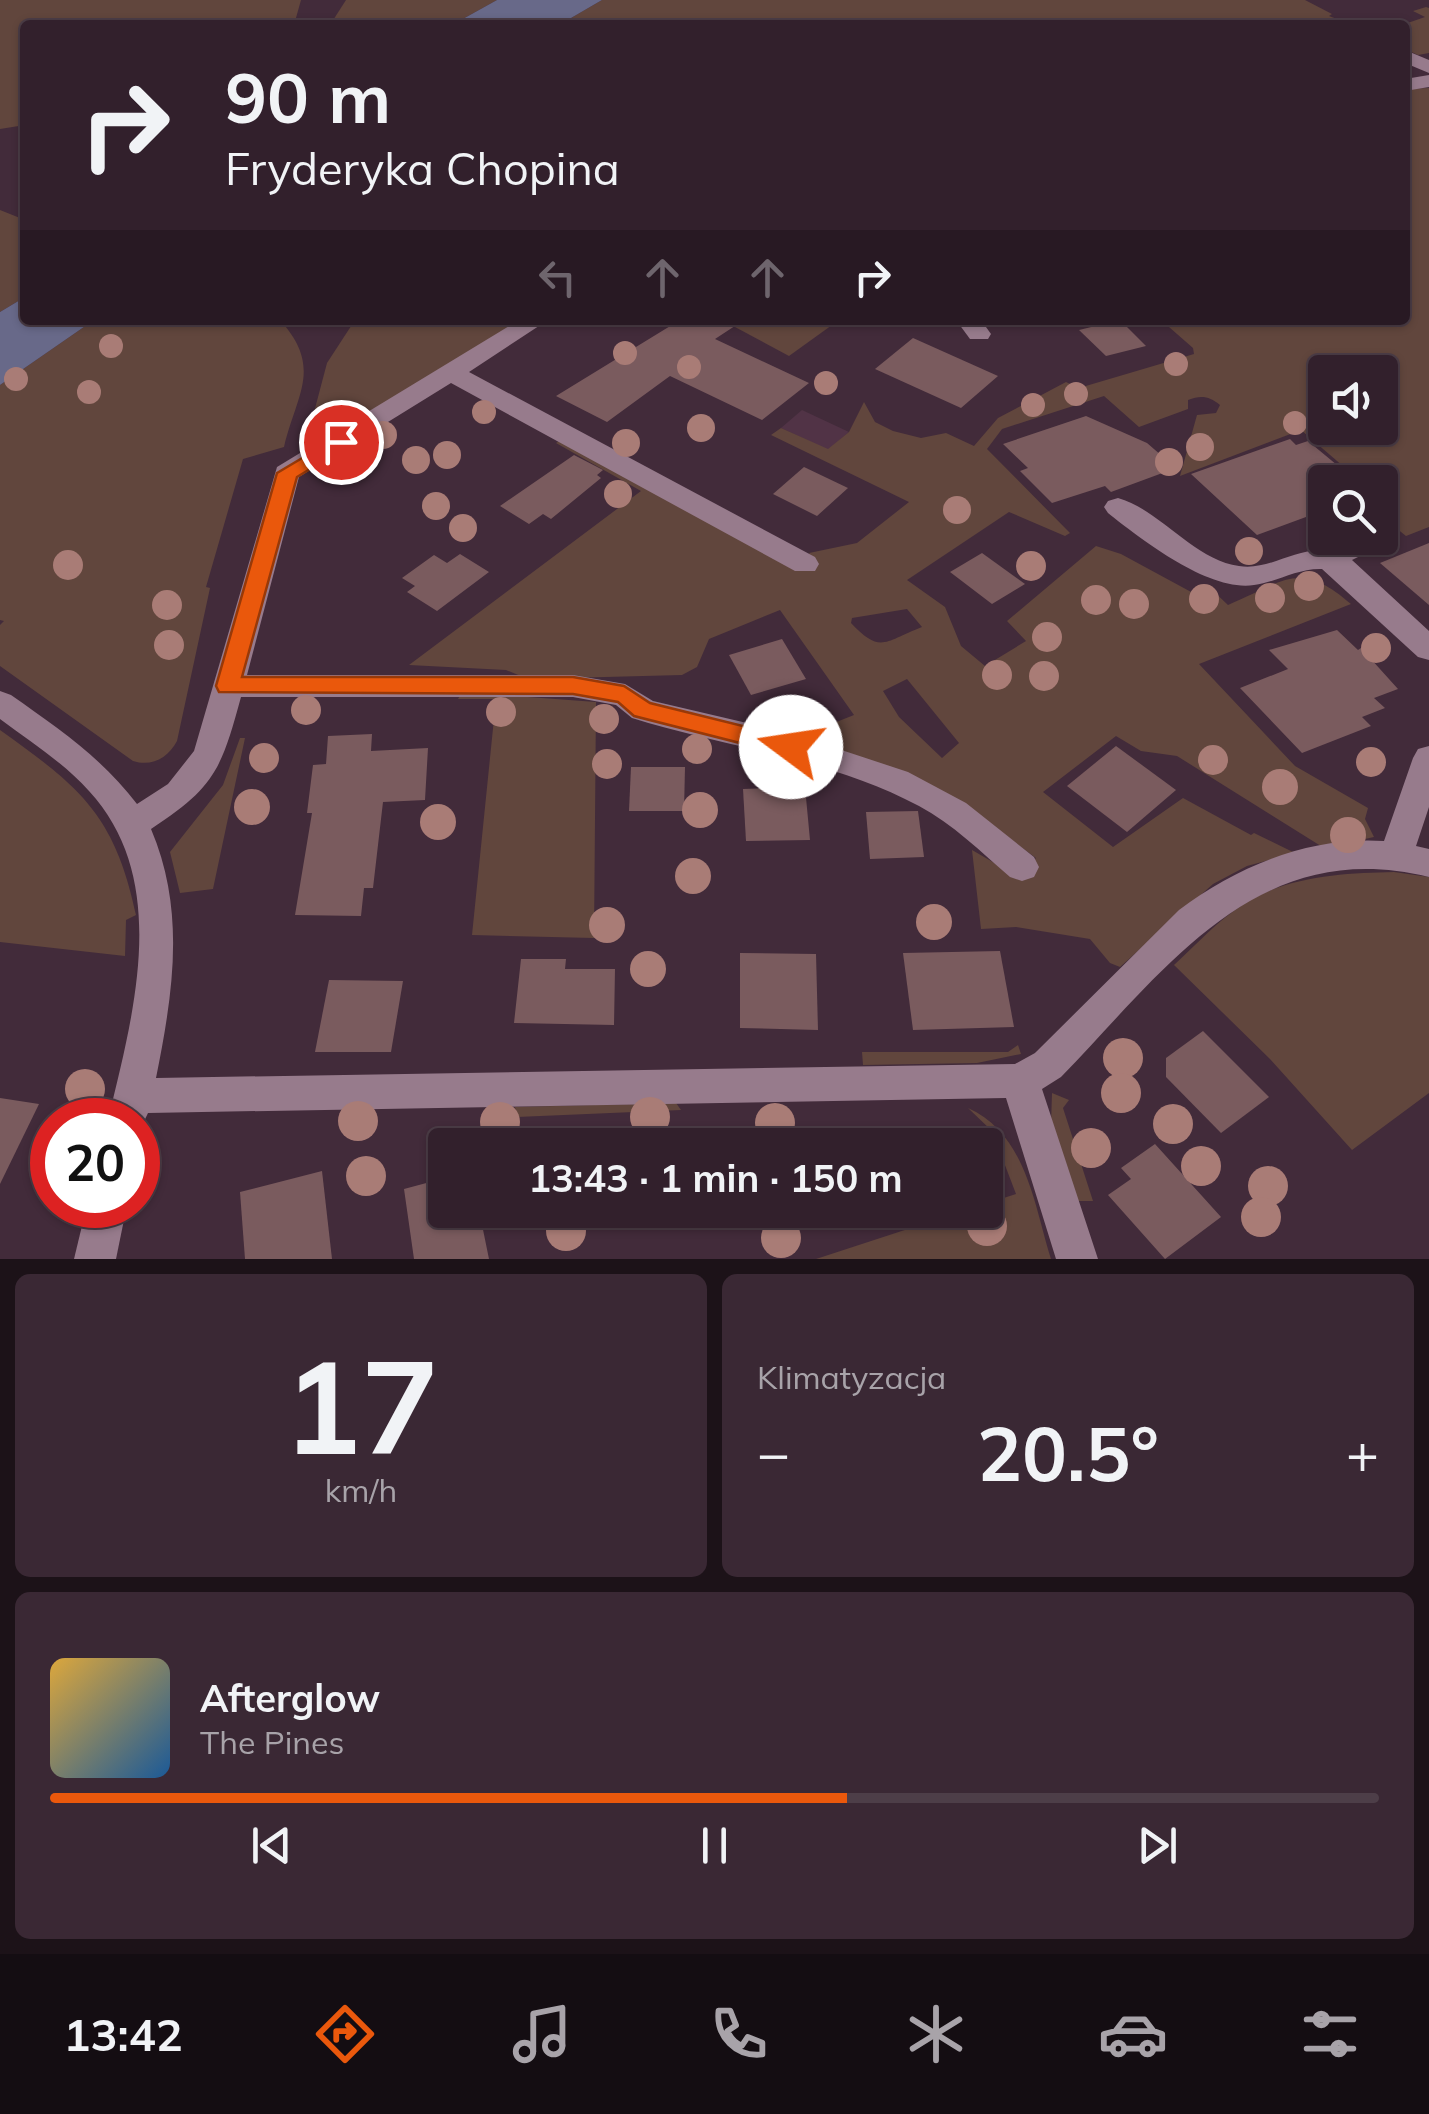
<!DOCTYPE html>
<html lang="pl">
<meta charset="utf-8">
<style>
:root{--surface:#32202c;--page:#3a2834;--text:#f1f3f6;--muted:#a8a3a9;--line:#4d3e48;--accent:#ea580c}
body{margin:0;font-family:Mulish,sans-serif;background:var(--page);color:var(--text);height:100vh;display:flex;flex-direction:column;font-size:38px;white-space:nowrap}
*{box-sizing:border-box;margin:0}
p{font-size:32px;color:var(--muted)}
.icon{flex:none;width:55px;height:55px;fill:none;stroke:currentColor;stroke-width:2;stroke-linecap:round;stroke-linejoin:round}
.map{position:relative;height:1259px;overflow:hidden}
.details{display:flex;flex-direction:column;gap:15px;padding:15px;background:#1c1218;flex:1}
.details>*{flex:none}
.top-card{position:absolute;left:20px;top:20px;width:1390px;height:305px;border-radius:10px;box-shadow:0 2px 8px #0004,0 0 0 2px var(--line);background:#32202c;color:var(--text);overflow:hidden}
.controls{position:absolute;left:1308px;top:355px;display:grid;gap:20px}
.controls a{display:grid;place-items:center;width:90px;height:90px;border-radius:10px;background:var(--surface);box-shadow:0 2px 8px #0004,0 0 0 2px var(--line);font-size:50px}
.speed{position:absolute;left:30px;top:1098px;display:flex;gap:20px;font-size:50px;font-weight:700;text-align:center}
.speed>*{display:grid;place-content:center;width:130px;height:130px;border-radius:50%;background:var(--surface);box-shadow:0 2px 8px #0004,0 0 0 2px var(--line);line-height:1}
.speed .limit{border:15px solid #d22;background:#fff;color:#111}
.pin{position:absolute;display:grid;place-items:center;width:85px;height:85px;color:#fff;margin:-42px;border:5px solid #fff;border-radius:50%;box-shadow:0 2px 10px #0007}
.me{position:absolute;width:110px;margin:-55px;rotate:284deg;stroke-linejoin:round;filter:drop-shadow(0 0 8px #0008)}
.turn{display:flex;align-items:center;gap:35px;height:210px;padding:0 40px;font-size:45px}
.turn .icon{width:130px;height:130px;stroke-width:2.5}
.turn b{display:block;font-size:70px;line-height:85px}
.lanes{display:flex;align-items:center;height:95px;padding:0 40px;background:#0003;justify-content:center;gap:50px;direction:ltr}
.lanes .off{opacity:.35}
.big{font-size:75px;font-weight:700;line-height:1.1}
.details .widget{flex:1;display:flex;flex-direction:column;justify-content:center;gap:15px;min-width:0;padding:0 35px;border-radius:15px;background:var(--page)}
.details .dial{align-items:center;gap:0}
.dial b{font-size:130px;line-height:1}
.song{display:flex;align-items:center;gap:30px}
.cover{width:120px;height:120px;border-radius:15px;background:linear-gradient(135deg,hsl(40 70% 55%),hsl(210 70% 35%))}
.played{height:10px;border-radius:5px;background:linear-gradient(90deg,var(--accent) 60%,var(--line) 60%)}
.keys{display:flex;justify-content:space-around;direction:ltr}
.heat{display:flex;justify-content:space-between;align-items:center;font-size:55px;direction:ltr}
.details .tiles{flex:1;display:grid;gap:15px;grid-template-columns:1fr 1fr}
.widget:last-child{grid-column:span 2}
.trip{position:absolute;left:428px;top:1128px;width:575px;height:100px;border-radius:10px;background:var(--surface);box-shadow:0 2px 8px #0004,0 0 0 2px var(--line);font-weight:700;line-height:100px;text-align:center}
.tab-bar{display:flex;height:160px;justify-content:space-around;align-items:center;background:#140d12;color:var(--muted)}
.tab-bar .icon{width:70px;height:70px}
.tab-bar .active{color:var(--accent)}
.tab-bar b{font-size:45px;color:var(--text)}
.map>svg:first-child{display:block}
</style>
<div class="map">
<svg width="1429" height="1259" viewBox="0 0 1429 1259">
<rect width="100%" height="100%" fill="#422b3a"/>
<path fill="#513346" d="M 802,410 L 849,432 L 828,450 L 781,428 Z"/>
<g fill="#61463d" fill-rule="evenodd">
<path d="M 0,0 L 301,0 L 294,25 L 25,25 L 25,125 L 0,129 Z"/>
<path d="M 346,0 L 497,0 L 452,25 L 330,25 Z"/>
<path d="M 602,0 L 1305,0 L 1332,14 L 1329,16 L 1353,25 L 559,25 Z"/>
<path d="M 1426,7 L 1429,8 L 1429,53 L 1418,55 L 1405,49 L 1402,25 L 1425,17 L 1413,11 Z"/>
<path d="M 1429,88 L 1429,527 L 1406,536 L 1380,515 L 1380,482 L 1340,482 L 1336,479 L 1351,473 L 1301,430 L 1180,476 L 1197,415 L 1216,413 L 1220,405 C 1209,396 1201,395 1188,400 L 1188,409 L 1139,427 L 1104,396 L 1002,429 L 987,449 L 1070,533 L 1065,536 L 1009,512 L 907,580 L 945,607 L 961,646 L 985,666 L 1026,641 L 1007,621 L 1096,546 L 1121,554 L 1193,593 L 1209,587 L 1228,605 C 1285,581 1299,559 1351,604 L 1199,664 L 1295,766 L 1368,808 L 1365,819 L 1374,837 L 1324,848 L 1177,756 L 1141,751 L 1116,736 L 1043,792 L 1113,847 L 1183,798 L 1251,835 L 1254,833 L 1295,853 L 1247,866 L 1213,884 L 1120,967 L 1110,963 L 1090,939 L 1016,927 L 981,929 L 972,850 L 1017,876 L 1036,858 L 962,803 L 791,740 L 854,715 L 780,610 L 709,639 L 697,667 L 682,675 L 528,679 L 506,670 L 409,665 L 641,491 L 556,443 L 561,440 L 803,571 L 814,560 L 809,553 L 857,543 L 909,502 L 771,435 L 781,428 L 828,449 L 849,432 L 864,402 L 875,422 L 893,431 L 921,438 L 946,433 L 974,446 L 998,418 L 1066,382 L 1079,388 L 1194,354 L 1193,348 L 1161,320 L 1405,320 L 1405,89 ZM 1325,372 L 1380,372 L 1380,428 L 1325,428 ZM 907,609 L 922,627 C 885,641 881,655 851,623 L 852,618 ZM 907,679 L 959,743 L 942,758 L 899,717 L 883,691 Z"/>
<path d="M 0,210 L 25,220 L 25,297 L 0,312 Z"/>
<path d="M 94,320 L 280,320 C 323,368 297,393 284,447 L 243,459 L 206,587 L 210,588 L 177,741 C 168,758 152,767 133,761 L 0,666 L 0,625 L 4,621 L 0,620 L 0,385 Z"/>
<path d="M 355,320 L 526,320 L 332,438 L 312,439 L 308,435 L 327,363 Z"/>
<path d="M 745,320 L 839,320 L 789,356 L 735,327 Z"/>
<path d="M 462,692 L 596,702 L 594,938 L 472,935 L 496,699 L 458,699 Z"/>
<path d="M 0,730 C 80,787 115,815 136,915 L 126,920 L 125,956 L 0,942 Z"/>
<path d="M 240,738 L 245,738 L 213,889 L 180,893 L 170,852 L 223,785 Z"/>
<path d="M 1394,872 L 1429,877 L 1429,1093 L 1352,1150 L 1270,1059 L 1174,965 C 1196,945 1218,920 1244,904 C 1287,876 1345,873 1394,872 Z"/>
<path d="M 1018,1045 L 1021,1054 L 977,1063 L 863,1065 L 862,1052 L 1008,1052 Z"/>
<path d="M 1052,1093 L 1069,1100 L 1063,1108 L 1093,1201 L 1074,1201 L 1051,1125 Z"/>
<path d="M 676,1103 L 681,1110 L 517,1117 L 515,1107 Z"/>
<path d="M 968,1108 C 1026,1134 1034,1204 1051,1259 L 816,1259 L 966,1210 L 985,1210 L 985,1204 L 1016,1194 L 992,1131 Z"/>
</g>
<g fill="#686989">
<path d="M 497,0 L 602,0 L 559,25 L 452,25 Z"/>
<path d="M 25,297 L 25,320 L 94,320 L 0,385 L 0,312 Z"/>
</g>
<g fill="#7a5b5e">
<path d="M 680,320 L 744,320 L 715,339 L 809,383 L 762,420 L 670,376 L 607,422 L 556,396 Z"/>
<path d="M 1120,320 L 1146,346 L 1106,356 L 1079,330 Z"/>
<path d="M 913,338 L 998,376 L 961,408 L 875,369 Z"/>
<path d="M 1086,416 L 1147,443 L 1176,468 L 1111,492 L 1105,486 L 1052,503 L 1020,471 L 1028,468 L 1003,444 Z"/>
<path d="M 1290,439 L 1296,445 L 1308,441 L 1343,470 L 1325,477 L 1325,510 L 1257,535 L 1191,474 Z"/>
<path d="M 574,455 L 603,470 L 597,475 L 601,478 L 551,519 L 543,514 L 529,524 L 500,506 Z"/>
<path d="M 804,467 L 848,488 L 817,516 L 773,494 Z"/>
<path d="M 1429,543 L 1429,605 L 1380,563 Z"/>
<path d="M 982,553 L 1025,584 L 992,604 L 950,572 Z"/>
<path d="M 460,554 L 489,572 L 437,611 L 407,592 L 415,586 L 402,578 L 434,555 L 447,563 Z"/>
<path d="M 1337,630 L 1358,650 L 1361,648 L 1398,689 L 1374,698 L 1385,708 L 1362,717 L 1371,726 L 1302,753 L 1240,688 L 1288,669 L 1269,650 Z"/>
<path d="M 782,639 L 806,679 L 751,695 L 729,655 Z"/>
<path d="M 372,734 L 371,751 L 428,748 L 425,800 L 383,802 L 373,888 L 364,888 L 361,916 L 295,915 L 312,813 L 307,813 L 313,765 L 326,764 L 328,736 Z"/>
<path d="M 1116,746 L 1176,790 L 1127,832 L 1067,786 Z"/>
<path d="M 631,767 L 685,767 L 684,811 L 629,811 Z"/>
<path d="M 805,787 L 810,840 L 746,841 L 743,789 Z"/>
<path d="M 918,811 L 924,857 L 870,859 L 866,812 Z"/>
<path d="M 1000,951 L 1014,1027 L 913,1030 L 903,953 Z"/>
<path d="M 740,953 L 816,954 L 818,1030 L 740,1028 Z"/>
<path d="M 521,959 L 566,959 L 565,969 L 615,969 L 614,1025 L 514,1023 Z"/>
<path d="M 329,980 L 403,981 L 391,1052 L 315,1052 Z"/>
<path d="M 1203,1031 L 1269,1097 L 1221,1133 L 1166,1077 L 1166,1058 Z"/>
<path d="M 0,1098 L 39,1104 L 0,1184 Z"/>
<path d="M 1155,1144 L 1221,1217 L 1165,1259 L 1108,1195 L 1131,1179 L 1121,1168 Z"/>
<path d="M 322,1171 L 332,1259 L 245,1259 L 240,1192 Z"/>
<path d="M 445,1178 L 445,1210 L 479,1210 L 489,1259 L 414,1259 L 404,1189 Z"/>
</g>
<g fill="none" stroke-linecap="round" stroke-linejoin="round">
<g fill="#977b8c" fill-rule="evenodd">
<path d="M 1405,50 L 1429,60 L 1429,73 L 1405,63 Z"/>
<path d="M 1429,75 L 1429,87 L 1405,91 L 1405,79 Z"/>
<path d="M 519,320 L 548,320 L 469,372 L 815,557 L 819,564 L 815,571 L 795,571 L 451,383 L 299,477 L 247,675 L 573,675 L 625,684 L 653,701 L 790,733 L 908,772 L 966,803 L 1034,857 L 1039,867 L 1034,877 L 1022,881 L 1010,877 C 981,852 953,824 919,806 C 829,758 728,748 632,718 L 616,705 L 573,697 L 241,697 C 221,770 215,787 151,829 C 186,911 173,993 156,1078 L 1015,1064 L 1035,1053 L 1179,910 C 1237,866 1310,836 1384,841 L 1413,758 L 1418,749 L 1429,746 L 1429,807 L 1416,846 L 1429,849 L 1429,877 C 1257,835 1167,968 1061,1077 L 1042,1089 L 1098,1259 L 1056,1259 L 1006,1098 L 148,1113 L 138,1134 L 138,1120 L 108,1120 C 133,1015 172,881 89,791 C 64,763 31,742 0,719 L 0,691 L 11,695 C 58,728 102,758 137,804 L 168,784 L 194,751 L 277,467 Z"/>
<path d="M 956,320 L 981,320 L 991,334 L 988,339 L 970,339 Z"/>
<path d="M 1118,498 C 1159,509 1194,560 1239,566 C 1270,571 1297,546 1329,551 C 1341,533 1361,538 1380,538 L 1382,531 L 1386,538 L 1382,545 L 1352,560 L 1429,631 L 1429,660 L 1418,657 L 1322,569 C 1298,568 1277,582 1254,585 C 1209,592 1142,540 1108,513 L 1104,507 L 1108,501 Z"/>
<path d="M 87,1205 L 127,1205 L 116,1259 L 74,1259 Z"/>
</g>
</g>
<g fill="#a97c76">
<circle cx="111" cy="346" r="12"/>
<circle cx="625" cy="353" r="12"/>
<circle cx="1176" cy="364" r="12"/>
<circle cx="689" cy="367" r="12"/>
<circle cx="16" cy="379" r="12"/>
<circle cx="826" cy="383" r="12"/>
<circle cx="89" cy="392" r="12"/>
<circle cx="1076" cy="394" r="12"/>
<circle cx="1033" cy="405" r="12"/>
<circle cx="484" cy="412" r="12"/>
<circle cx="1295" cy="423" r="12"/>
<circle cx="701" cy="428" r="14"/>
<circle cx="383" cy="435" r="14"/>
<circle cx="626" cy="443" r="14"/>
<circle cx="1200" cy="447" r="14"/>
<circle cx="447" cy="455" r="14"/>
<circle cx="347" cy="458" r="14"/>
<circle cx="416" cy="460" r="14"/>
<circle cx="1169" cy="462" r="14"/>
<circle cx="618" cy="494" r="14"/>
<circle cx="436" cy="506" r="14"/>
<circle cx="957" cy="510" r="14"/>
<circle cx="463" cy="528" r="14"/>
<circle cx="1249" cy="551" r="14"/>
<circle cx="68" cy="565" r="15"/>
<circle cx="1031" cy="566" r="15"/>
<circle cx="1309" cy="586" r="15"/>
<circle cx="1270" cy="598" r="15"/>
<circle cx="1204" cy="599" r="15"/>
<circle cx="1096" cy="600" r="15"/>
<circle cx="1134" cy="604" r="15"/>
<circle cx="167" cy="605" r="15"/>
<circle cx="1047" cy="637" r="15"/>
<circle cx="169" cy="645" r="15"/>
<circle cx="1376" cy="648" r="15"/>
<circle cx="997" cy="675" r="15"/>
<circle cx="1044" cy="676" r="15"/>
<circle cx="306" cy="710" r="15"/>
<circle cx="501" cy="712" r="15"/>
<circle cx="604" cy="719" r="15"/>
<circle cx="775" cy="724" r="15"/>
<circle cx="697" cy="749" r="15"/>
<circle cx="264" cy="758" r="15"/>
<circle cx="1213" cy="760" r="15"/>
<circle cx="1371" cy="762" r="15"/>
<circle cx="607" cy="764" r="15"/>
<circle cx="1280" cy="787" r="18"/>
<circle cx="252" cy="807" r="18"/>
<circle cx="700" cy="810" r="18"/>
<circle cx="438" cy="822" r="18"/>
<circle cx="1348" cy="835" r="18"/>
<circle cx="693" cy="876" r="18"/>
<circle cx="934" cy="922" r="18"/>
<circle cx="607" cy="925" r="18"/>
<circle cx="648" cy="969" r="18"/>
<circle cx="1123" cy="1058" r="20"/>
<circle cx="85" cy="1089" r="20"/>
<circle cx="1121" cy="1093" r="20"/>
<circle cx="650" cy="1117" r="20"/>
<circle cx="358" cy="1121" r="20"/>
<circle cx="500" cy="1122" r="20"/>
<circle cx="775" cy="1123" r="20"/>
<circle cx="1173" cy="1124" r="20"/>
<circle cx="1091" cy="1148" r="20"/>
<circle cx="1201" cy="1166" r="20"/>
<circle cx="366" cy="1176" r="20"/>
<circle cx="1268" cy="1186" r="20"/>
<circle cx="1261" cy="1217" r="20"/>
<circle cx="987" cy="1226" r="20"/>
<circle cx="566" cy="1231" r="20"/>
<circle cx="781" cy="1238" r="20"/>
</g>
<path fill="#ea580c" stroke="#983908" stroke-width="2.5" d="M 341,435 L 348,437 L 348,446 L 297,477 L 242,677 L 573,677 L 624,686 L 650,703 L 799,740 L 803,747 L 799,754 L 791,756 L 634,716 L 618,702 L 573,694 L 219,692 L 216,686 L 277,473 Z"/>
</svg>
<div class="controls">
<a><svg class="icon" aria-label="sound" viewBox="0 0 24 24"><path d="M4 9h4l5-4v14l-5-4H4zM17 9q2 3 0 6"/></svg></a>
<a><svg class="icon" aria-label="search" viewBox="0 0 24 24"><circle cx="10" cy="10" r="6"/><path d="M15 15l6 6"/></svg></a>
</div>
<div class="speed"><div class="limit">20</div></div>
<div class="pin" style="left:341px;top:442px;background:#d93025"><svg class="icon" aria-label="arrive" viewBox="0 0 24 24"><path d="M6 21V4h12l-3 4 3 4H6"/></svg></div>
<svg class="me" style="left:791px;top:747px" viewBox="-20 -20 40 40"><circle r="19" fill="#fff"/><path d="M0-13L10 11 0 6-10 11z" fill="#ea580c"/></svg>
<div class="trip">13:43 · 1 min · 150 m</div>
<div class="top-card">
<div class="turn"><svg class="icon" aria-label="right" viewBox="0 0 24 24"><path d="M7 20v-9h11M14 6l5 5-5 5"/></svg><div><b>90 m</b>Fryderyka Chopina</div></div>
<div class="lanes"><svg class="icon off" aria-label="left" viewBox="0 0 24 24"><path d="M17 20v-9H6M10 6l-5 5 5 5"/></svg><svg class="icon off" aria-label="ahead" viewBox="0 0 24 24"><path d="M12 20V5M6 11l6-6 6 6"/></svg><svg class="icon off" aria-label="ahead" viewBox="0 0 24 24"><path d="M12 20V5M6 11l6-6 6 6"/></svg><svg class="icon" aria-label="right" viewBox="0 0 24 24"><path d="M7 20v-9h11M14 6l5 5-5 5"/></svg></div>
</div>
</div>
<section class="details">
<div class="tiles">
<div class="widget dial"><b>17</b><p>km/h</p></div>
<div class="widget"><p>Klimatyzacja</p>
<div class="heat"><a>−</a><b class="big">20.5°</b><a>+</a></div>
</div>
<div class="widget">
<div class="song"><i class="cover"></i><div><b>Afterglow</b><p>The Pines</p></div></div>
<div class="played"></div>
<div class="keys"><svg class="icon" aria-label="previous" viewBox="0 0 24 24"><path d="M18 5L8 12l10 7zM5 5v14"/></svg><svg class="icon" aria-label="pause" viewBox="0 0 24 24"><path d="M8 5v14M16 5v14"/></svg><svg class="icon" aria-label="next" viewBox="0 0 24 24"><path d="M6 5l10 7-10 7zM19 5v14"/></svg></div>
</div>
</div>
</section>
<nav class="tab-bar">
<b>13:42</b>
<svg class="icon active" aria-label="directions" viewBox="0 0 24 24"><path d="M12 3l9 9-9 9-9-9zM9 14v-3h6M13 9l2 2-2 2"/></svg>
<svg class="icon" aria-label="music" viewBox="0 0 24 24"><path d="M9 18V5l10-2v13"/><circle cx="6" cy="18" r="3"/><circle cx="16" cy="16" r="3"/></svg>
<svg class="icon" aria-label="phone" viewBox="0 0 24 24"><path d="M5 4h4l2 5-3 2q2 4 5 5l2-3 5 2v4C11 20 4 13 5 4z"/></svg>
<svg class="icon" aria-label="climate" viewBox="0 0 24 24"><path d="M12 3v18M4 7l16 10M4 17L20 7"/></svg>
<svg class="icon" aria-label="car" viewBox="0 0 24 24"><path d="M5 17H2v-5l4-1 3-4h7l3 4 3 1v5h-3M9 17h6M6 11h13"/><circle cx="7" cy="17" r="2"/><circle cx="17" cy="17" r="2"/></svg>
<svg class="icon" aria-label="filters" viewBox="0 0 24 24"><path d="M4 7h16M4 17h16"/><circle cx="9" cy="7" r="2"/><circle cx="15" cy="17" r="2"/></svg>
</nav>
